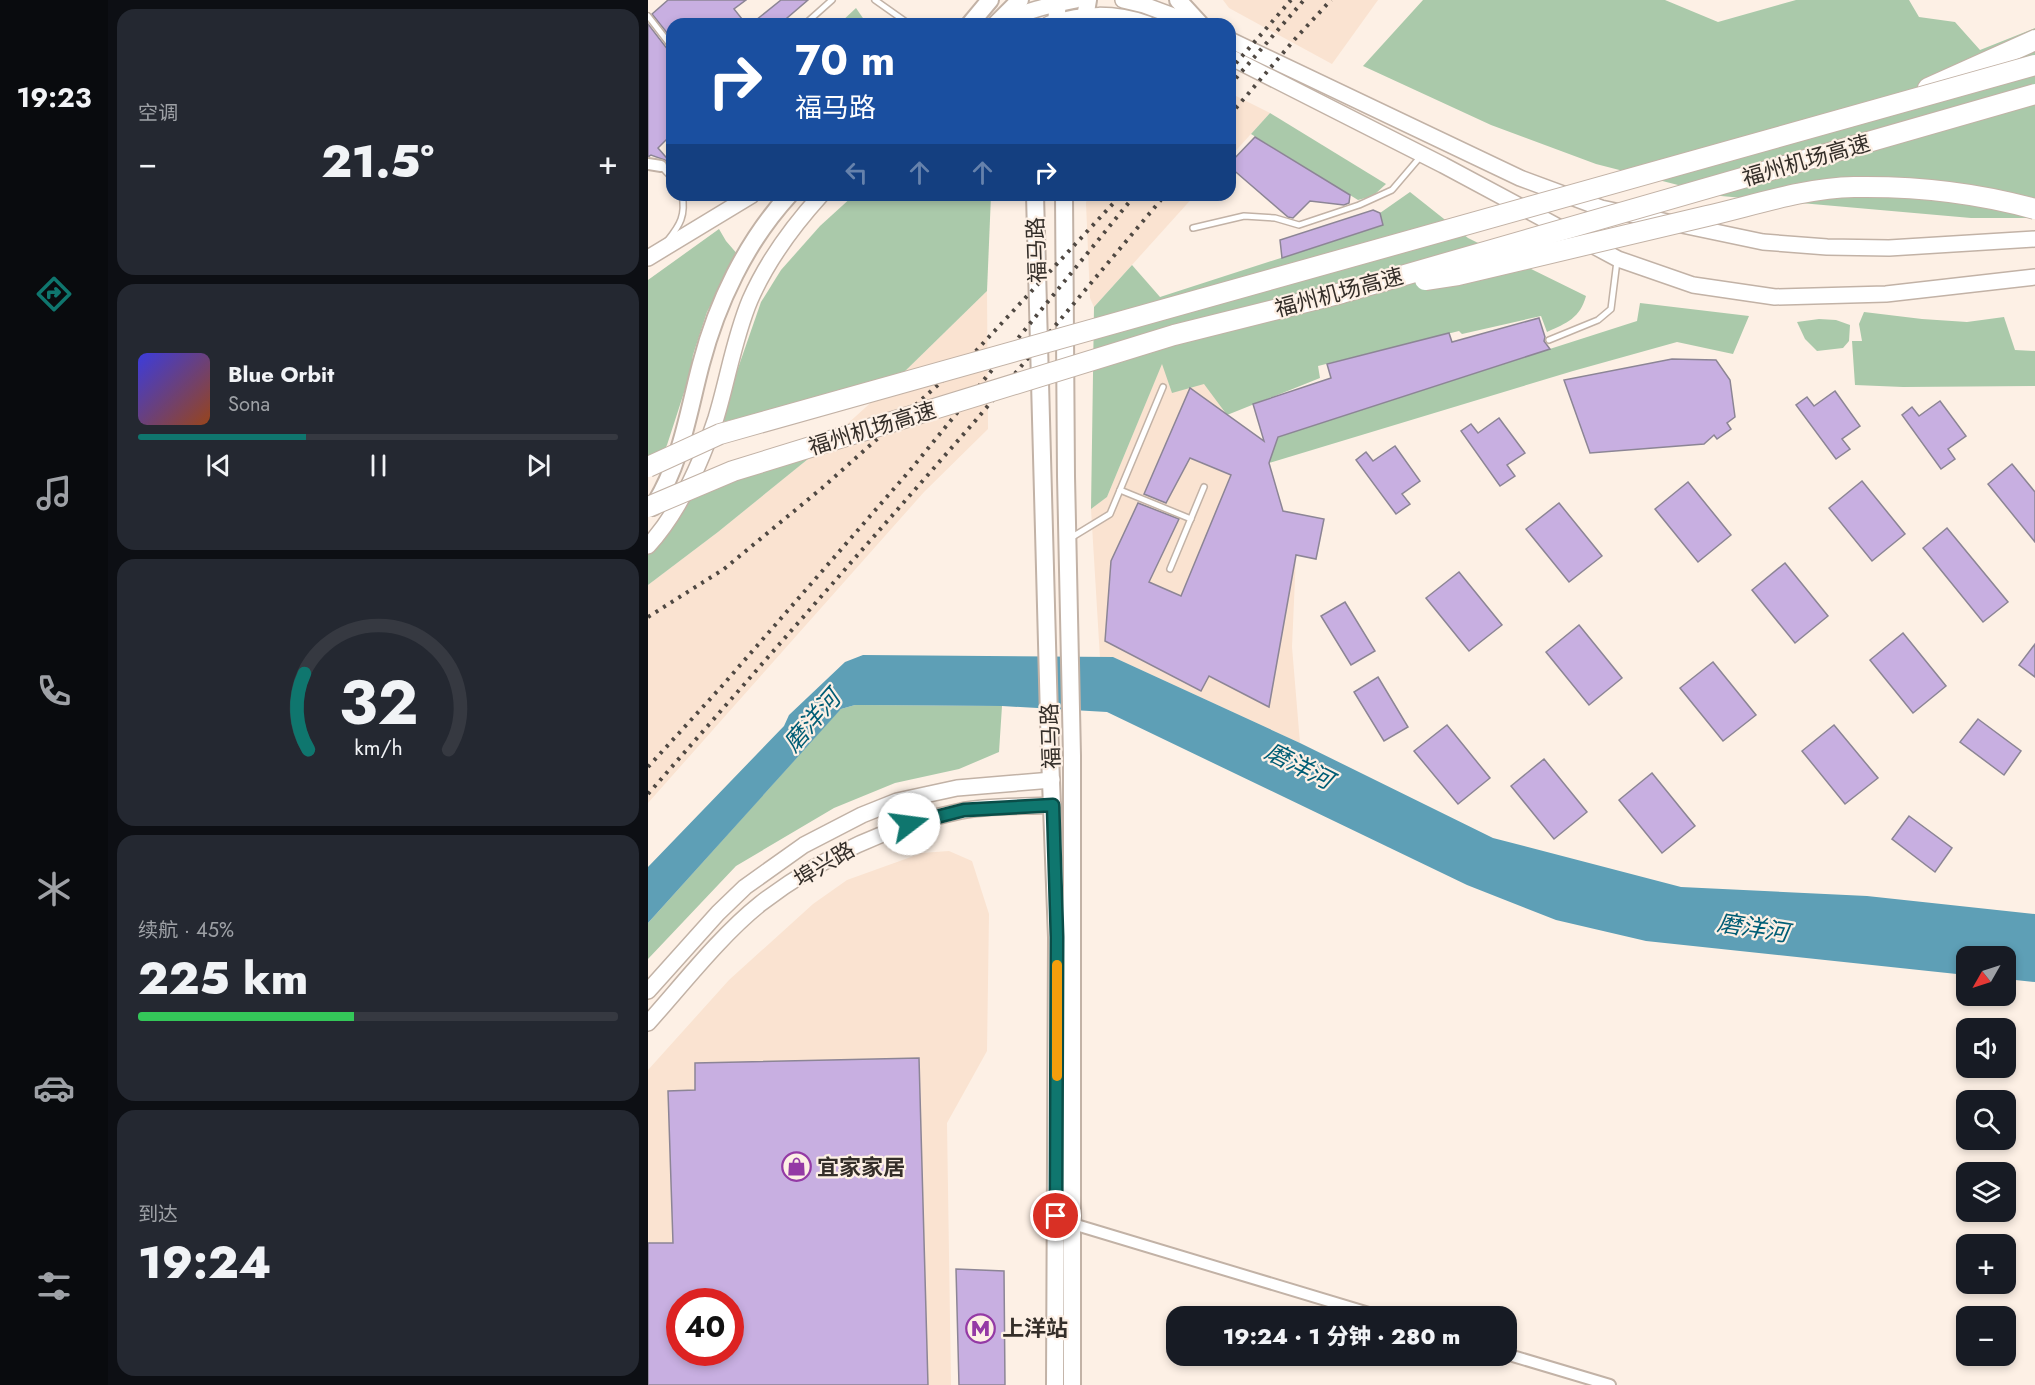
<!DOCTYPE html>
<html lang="zh">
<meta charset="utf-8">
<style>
:root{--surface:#171b24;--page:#242831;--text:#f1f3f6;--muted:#9ea1a6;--line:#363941;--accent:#0f766e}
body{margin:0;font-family:Jost,"Noto Sans SC",sans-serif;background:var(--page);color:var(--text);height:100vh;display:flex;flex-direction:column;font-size:22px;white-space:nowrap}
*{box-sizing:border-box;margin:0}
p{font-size:20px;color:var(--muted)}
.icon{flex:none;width:33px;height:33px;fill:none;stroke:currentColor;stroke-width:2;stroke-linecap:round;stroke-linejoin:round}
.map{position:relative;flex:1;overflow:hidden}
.details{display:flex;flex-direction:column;gap:9px;padding:9px;background:#0d0f14;width:540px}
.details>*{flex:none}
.hud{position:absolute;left:18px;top:18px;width:570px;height:183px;border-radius:18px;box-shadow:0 3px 9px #0003;background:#1a4fa0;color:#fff;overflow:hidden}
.needle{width:39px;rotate:231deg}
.tools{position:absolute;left:1308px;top:946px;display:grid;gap:12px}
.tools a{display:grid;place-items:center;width:60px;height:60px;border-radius:12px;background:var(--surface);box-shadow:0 3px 9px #0003;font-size:30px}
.speed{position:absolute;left:18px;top:1288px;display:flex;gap:12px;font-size:30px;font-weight:700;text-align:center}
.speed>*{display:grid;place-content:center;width:78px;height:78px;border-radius:50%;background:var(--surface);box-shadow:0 3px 9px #0003;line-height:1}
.speed .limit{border:9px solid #d22;background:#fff;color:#111}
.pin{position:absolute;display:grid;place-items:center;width:51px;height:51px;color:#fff;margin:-26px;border:3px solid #fff;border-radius:50%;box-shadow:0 2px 6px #0007}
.me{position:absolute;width:66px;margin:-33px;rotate:75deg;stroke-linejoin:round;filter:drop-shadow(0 0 4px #0008)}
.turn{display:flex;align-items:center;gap:21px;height:126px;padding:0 30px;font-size:27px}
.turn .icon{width:78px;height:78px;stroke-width:2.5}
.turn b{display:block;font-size:42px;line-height:51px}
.lanes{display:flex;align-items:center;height:57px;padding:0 30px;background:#0003;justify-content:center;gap:30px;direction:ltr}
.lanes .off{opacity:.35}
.big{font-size:45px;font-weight:800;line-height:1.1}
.details .card{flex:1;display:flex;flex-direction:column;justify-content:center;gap:9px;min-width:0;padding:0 21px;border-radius:18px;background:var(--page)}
.details .dial{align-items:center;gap:0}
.dial svg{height:156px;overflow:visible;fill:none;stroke:var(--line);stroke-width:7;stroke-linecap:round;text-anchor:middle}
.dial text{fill:var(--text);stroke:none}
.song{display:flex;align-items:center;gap:18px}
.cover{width:72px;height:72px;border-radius:9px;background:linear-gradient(135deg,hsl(240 70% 55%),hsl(20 70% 35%))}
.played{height:6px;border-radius:3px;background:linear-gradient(90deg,var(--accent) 35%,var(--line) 35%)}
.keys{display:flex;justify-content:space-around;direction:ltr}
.heat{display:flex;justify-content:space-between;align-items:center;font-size:33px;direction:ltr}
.charge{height:9px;border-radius:4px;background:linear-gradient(90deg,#34c759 45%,var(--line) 0)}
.trip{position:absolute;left:518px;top:1306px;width:351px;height:60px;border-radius:18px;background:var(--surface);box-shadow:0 3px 9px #0003;font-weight:800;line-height:60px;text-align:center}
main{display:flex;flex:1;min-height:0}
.menu{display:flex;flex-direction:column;width:108px;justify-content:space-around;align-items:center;background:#090b0e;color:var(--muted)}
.menu .icon{width:42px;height:42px}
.menu .on{color:var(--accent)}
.menu b{font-size:27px;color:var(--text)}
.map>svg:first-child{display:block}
</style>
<main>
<nav class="menu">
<b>19:23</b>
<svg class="icon on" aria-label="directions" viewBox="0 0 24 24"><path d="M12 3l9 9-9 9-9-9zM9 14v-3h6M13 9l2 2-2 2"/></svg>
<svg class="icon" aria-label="music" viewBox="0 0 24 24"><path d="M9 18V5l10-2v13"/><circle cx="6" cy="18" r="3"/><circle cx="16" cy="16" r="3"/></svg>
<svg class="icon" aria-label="phone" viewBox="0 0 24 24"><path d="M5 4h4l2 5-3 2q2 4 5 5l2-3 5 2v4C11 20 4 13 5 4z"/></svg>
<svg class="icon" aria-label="climate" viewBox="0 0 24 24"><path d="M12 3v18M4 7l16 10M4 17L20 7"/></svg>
<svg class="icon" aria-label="car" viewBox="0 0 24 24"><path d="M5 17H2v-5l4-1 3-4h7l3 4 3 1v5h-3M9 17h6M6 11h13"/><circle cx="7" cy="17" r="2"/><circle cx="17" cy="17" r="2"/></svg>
<svg class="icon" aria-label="filters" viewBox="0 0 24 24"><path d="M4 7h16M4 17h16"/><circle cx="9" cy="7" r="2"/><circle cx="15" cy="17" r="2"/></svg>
</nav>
<section class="details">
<div class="card"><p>空调</p>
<div class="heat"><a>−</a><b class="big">21.5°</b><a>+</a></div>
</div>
<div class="card">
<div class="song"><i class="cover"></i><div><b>Blue Orbit</b><p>Sona</p></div></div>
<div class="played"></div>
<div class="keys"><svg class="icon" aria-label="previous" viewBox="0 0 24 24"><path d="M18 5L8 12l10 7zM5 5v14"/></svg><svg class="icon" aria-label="pause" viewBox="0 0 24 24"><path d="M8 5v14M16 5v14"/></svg><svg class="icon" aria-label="next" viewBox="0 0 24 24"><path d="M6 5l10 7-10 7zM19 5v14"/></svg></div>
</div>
<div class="card dial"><svg viewBox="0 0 100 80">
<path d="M14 69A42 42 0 1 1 86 69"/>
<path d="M14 69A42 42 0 0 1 12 30" stroke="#0f766e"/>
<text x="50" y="56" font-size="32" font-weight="700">32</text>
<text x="50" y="72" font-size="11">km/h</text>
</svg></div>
<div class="card"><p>续航 · 45%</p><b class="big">225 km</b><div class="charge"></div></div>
<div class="card"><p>到达</p><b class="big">19:24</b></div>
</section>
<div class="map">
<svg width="1387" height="1385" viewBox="0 0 1387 1385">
<rect width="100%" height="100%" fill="#fdf0e5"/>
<g fill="#fae3d1" fill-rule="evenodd">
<path d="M 575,0 L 730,0 L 684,64 L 581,8 Z"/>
<path d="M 582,93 L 622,113 L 582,157 Z"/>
<path d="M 440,195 L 547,195 L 446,307 L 442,298 L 438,203 Z"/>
<path d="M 339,291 L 340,429 L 276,492 L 0,803 L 0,585 L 70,532 L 165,455 L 250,378 Z"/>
<path d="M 514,363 L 557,384 L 579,415 L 621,463 L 648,555 L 644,647 L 652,743 L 465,657 L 452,658 L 443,509 L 459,497 Z"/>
<path d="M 301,851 L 324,861 L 341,914 L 339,1051 L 299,1123 L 303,1385 L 0,1385 L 0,1070 L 81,980 L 165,904 L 199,880 L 274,853 ZM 32,1302 L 82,1302 L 82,1353 L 32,1353 Z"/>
</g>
<g fill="#aac9aa">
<path d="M 775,0 L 1017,0 L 1070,22 L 1148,0 L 1261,0 L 1271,17 L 1307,22 L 1332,50 L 1387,28 L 1387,218 L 1323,218 L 1073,196 L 948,164 L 843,125 L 715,66 Z"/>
<path d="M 208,8 L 219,24 L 191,24 Z"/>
<path d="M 622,113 L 738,184 L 725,196 L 710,200 L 603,134 Z"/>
<path d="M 762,192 L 820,238 L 938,296 C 932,318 919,323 899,332 L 893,316 L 814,334 L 811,331 L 670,366 L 672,378 L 579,415 L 556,384 L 524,393 L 514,364 L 459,497 L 443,509 L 446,307 L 484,265 L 512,297 L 735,225 L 732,213 Z"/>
<path d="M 206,195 L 343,195 L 339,291 L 250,378 L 71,423 L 113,302 L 133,270 L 172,226 Z"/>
<path d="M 71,229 L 78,241 L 91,256 L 85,263 L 59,312 L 45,355 L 42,374 L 19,445 L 5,473 L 0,467 L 0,280 Z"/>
<path d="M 992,303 L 1101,316 L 1085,354 L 1029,342 L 925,371 L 621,463 L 616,441 L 989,321 Z"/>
<path d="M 1216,312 L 1274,319 L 1319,322 L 1356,317 L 1367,350 L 1387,351 L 1387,386 L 1255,387 L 1207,385 L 1204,341 L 1214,341 L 1211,324 Z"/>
<path d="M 1171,319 L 1188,320 L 1202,325 L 1201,341 L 1195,348 L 1169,351 L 1157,339 L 1149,322 Z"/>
<path d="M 165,455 L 70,532 L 0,585 L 0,545 L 38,497 L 145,458 Z"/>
<path d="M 207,705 L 354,706 L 351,752 L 311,769 L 247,783 L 186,808 L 88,866 L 0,959 L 0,923 L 188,714 L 193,709 Z"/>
</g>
<path fill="#5e9fb6" d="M 215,655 L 465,657 L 652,743 L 845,838 L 1033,887 L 1219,896 L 1387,914 L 1387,982 L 1358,979 L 1358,957 L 1318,957 L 1318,975 L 998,941 L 908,920 L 819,885 L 459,712 L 354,706 L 207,705 L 193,709 L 0,923 L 0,867 L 136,726 L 141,715 L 197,662 Z"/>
<g fill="#c8afe1" stroke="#8c8595" stroke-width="1.5" fill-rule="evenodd">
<path d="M 20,0 L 98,0 L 86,9 L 98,24 L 24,24 L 24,39 L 4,14 Z"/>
<path d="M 133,0 L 160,0 L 132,24 L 103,24 Z"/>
<path d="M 0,24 L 20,50 L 24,52 L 24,134 L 10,148 L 24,164 L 23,170 L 17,160 L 3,155 L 0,157 Z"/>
<path d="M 607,137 L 702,195 L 701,203 L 696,205 L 662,201 L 645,218 L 640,217 L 582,167 L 582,163 Z"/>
<path d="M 725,210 L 732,213 L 735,225 L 634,258 L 632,240 Z"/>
<path d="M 891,318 L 897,337 L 896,341 L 902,349 L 630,437 L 621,463 L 635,511 L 676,519 L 668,559 L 648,555 L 621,707 L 561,676 L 553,691 L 457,641 L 463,561 L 490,503 L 531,519 L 501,582 L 533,596 L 583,475 L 542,458 L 518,503 L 496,494 L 542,388 L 616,441 L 605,404 L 683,378 L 679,364 L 801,333 L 804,342 Z"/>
<path d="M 1024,359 L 1068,360 L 1082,380 L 1087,417 L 1079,423 L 1083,429 L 1069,439 L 1066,435 L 1056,444 L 942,453 L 916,380 Z"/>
<path d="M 1187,391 L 1212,426 L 1194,439 L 1202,449 L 1188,459 L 1148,405 L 1159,397 L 1166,406 Z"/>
<path d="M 1292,401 L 1318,436 L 1300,449 L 1307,459 L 1293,469 L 1254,415 L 1264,407 L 1271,416 Z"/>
<path d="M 851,418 L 877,453 L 859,465 L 867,476 L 852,486 L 813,431 L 823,424 L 830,433 Z"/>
<path d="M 747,446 L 772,481 L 754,494 L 762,504 L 748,514 L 708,460 L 718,452 L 725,461 Z"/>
<path d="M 1364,464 L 1387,492 L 1387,542 L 1340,484 Z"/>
<path d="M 1214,481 L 1257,534 L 1224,561 L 1181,508 Z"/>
<path d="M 1040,482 L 1083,535 L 1050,562 L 1007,509 Z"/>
<path d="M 911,503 L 954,556 L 921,582 L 878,529 Z"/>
<path d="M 1299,528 L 1360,602 L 1335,622 L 1275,548 Z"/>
<path d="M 1137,563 L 1180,616 L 1147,643 L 1104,590 Z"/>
<path d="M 811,572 L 854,625 L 821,651 L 778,598 Z"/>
<path d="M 697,602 L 727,651 L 703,665 L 673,616 Z"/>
<path d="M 931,625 L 974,678 L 941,705 L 898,652 Z"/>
<path d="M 1255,633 L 1298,686 L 1265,713 L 1222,660 Z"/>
<path d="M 1387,644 L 1387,677 L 1371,665 Z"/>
<path d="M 1065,662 L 1108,715 L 1075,741 L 1032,688 Z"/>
<path d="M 730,677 L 760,727 L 736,741 L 706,692 Z"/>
<path d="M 1330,719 L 1373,751 L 1356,775 L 1312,742 Z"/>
<path d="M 799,725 L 842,778 L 810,804 L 766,751 Z"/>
<path d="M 1186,725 L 1230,778 L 1197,804 L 1154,751 Z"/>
<path d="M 896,759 L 939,812 L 906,839 L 863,786 Z"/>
<path d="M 1004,773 L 1047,826 L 1014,853 L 971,800 Z"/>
<path d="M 1261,816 L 1304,848 L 1287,872 L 1244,839 Z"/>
<path d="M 271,1058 L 280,1385 L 0,1385 L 0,1243 L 25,1243 L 20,1091 L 47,1090 L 47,1063 ZM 32,1302 L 82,1302 L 82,1353 L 32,1353 Z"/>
<path d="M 308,1269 L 356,1271 L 357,1385 L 311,1385 Z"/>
</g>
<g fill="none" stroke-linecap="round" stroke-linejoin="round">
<defs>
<g id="lane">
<path d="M 227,0 L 261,24"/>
<path d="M 0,16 L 24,47"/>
<path d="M 157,24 L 184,0"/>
<path d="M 13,166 L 24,178"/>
<path d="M 545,228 L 596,216 L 627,218 L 651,225 L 711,205 L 744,190 L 773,156"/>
<path d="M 20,240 C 32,225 38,215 34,195"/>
<path d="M 901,340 L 950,320 L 963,309 L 969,261"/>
<path d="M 472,490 L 543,519"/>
<path d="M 421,539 L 462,514 L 515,387"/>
<path d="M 522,569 L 556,487"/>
</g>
<g id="street">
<path d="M 0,164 L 13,166"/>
<path d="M 425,1224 L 734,1317"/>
<path d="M 858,1354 L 962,1385"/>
</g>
<g id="secondary">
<path d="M 475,0 L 496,5 L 547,24"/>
<path d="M 352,24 C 374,11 403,5 428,0"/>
<path d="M 401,24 C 437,13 465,12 500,24"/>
<path d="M 582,40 L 872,178 L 953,208 L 1115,242 L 1179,247 L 1241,248 L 1387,239"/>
<path d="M 582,57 L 795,165 L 970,259 L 1045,285 L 1127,297 L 1238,294 L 1387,277"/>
<path d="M 0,258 L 104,195"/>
<path d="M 0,546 C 32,511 53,463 68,418 C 80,379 86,338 102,300 C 119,261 144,227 173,195"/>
<path d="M 0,991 L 70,913 L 97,887 L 156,845 L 214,815 L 249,801 L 309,788 L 404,780"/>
<path d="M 0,1023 C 34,985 73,935 112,904 C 172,858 239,826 313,811 C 339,805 377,807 405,805"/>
</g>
<g id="primary">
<path d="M 530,0 L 552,24"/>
<path d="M 322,24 L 342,0"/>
<path d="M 348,24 L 372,0"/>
<path d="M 408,24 L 410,0"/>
<path d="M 436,24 L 440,0"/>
<path d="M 387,195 L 402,755 L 409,937 L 407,1385"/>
<path d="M 416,195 L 418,476 L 424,756 L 424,1385"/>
<path d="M 5,507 C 33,464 40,413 53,364 C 69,303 98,242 141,195"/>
</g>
<path id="highway" d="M 1280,88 L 1387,40"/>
</defs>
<use href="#lane" stroke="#c2b2a6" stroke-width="8"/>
<use href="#street" stroke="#c2b2a6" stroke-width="14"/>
<use href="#secondary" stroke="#c2b2a6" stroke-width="18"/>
<use href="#primary" stroke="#c2b2a6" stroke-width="20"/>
<use href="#highway" stroke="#c2b2a6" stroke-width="22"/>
<use href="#lane" stroke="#fff" stroke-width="5"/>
<use href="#street" stroke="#fff" stroke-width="10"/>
<use href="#secondary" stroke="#fff" stroke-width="15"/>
<use href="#primary" stroke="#fff" stroke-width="16"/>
<use href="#highway" stroke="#fff" stroke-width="20"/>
<g stroke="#4f4842" stroke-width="4" stroke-dasharray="3 6" stroke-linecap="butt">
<path d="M 582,70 L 643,0"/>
<path d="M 582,85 L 656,0"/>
<path d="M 582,115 L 647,39 L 683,0"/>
<path d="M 0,617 L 76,569 L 174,488 L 326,353 L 473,195"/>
<path d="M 0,767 L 74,686 L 264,468 L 487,195"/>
<path d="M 0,794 L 328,420 L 517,195"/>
</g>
<defs>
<g id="highway-bridge">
<path d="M 777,280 L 810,275 C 893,255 976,236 1059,216 C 1107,205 1156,188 1206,187 C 1266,186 1330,193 1387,209"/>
<path d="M 0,467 L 72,434 L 1387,65"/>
<path d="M 0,507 L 85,471 L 526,335 L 694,293 L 1387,94"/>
</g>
</defs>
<use href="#highway-bridge" stroke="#c2b2a6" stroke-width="22" stroke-linecap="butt"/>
<use href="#highway-bridge" stroke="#fff" stroke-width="20"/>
</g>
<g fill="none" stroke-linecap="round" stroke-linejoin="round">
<defs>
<path id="route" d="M 261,824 L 316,810 L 405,805 L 409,937 L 408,1216"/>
</defs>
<use href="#route" stroke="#0a4d48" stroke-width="15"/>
<use href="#route" stroke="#0f766e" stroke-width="10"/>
<path stroke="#f59e0b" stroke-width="10" d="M 409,1076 L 409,965"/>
</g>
<defs>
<symbol id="shop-ring" viewBox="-11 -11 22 22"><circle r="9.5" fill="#fdf0e5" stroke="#943aa5" stroke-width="1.5"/><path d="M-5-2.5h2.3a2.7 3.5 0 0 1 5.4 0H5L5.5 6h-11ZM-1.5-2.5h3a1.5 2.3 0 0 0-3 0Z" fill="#943aa5"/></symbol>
<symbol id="metro-ring" viewBox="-11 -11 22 22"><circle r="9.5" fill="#fdf0e5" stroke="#943aa5" stroke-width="1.5"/><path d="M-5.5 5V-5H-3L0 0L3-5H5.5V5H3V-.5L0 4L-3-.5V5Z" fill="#943aa5"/></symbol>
</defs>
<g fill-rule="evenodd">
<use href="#shop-ring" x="132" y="1150" width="33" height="33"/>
<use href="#metro-ring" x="316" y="1312" width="33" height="33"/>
</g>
<g text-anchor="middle" stroke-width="4.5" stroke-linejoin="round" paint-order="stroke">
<g font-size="22" fill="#342e29" stroke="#fdf0e5">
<text transform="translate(1158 160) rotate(-16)" y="8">福州机场高速</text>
<text transform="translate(388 250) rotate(-92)" y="8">福马路</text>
<text transform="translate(691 292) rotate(-15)" y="8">福州机场高速</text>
<text transform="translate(224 428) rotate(-17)" y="8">福州机场高速</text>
<text transform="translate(402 736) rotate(-92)" y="8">福马路</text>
<text transform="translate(176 864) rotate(-31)" y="8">埠兴路</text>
</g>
<g font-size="22" font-weight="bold" fill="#342e29" stroke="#fdf0e5" text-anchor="start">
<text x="169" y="1175">宜家家居</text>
<text x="354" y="1336">上洋站</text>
</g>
<g font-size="24" font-style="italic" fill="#005d75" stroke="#fdf0e5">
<text transform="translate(164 721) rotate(-49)" y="8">磨洋河</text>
<text transform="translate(651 766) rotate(27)" y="8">磨洋河</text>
<text transform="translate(1105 928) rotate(9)" y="8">磨洋河</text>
</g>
</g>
</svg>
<div class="tools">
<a><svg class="needle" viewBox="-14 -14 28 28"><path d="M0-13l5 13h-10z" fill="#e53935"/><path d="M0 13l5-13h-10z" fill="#9ea1a6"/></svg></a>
<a><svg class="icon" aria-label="sound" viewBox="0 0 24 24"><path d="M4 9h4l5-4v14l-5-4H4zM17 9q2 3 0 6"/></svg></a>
<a><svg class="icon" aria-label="search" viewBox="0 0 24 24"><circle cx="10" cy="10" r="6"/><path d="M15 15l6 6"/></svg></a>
<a><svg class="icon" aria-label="layers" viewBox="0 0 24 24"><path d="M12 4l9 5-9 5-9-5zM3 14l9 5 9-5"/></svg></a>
<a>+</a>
<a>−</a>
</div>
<div class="speed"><div class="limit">40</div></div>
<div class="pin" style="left:408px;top:1216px;background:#d93025"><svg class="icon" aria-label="arrive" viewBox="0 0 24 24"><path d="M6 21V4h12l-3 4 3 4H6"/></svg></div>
<svg class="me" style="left:261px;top:824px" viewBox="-20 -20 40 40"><circle r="19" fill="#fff"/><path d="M0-13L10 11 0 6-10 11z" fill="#0f766e"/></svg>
<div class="trip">19:24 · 1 分钟 · 280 m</div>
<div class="hud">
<div class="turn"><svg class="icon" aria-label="right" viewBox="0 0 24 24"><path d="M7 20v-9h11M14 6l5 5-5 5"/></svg><div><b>70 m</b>福马路</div></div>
<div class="lanes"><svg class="icon off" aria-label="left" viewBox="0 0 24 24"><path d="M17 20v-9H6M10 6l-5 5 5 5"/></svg><svg class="icon off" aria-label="ahead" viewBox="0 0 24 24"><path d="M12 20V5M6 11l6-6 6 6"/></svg><svg class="icon off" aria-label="ahead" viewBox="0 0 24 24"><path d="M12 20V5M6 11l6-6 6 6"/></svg><svg class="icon" aria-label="right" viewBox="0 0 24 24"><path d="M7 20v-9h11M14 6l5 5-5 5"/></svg></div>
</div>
</div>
</main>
